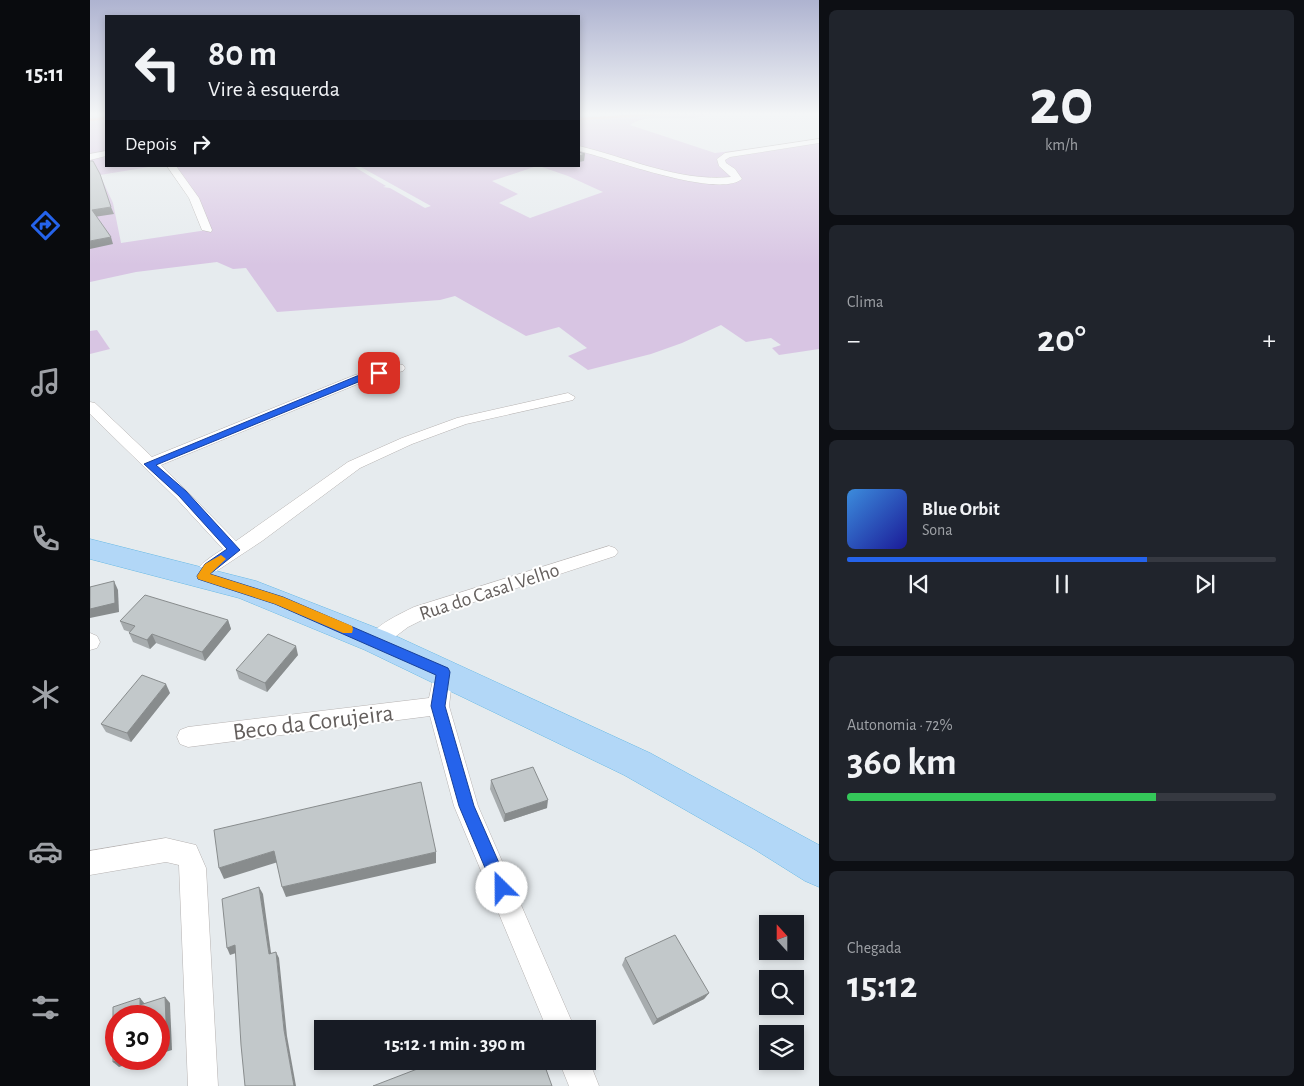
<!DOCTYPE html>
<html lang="pt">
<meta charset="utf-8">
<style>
:root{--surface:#171b24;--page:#20242c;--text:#f1f3f6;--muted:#9ea1a6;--line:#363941;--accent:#2563eb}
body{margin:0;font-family:"Alegreya Sans",sans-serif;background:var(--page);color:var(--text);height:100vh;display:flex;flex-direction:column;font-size:19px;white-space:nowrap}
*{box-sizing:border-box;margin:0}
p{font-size:16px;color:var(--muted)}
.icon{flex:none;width:28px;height:28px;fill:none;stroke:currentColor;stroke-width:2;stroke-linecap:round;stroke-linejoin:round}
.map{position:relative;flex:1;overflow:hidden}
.side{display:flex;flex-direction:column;gap:10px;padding:10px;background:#0d0f14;width:485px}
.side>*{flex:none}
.banner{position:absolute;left:15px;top:15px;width:475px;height:152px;border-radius:0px;box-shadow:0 2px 8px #0003;background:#171b24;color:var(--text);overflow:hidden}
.needle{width:32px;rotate:339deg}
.buttons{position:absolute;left:669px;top:915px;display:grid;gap:10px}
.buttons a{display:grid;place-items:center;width:45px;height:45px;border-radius:0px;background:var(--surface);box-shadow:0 2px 8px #0003;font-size:25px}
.speed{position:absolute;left:15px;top:1005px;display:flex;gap:10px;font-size:25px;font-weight:700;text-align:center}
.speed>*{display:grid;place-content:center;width:65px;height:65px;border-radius:50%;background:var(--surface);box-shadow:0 2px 8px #0003;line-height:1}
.speed .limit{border:8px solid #d22;background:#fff;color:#111}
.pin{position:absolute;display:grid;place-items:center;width:42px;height:42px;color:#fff;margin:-21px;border-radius:10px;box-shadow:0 2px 8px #0006}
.me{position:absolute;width:55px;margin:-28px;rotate:337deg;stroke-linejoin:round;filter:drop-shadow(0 0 4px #0008)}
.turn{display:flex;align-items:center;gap:18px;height:105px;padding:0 20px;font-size:22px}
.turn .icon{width:65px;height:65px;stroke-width:2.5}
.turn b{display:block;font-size:35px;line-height:42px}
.then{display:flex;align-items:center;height:48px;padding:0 20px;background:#0003;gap:10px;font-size:19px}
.big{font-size:38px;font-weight:700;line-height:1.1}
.side .card{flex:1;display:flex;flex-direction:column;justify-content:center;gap:8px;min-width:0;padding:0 18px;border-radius:8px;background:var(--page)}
.side .dial{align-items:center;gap:0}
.dial b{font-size:65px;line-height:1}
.song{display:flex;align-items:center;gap:15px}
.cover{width:60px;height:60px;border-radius:8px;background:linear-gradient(135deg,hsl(210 70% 55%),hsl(240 70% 35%))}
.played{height:5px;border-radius:2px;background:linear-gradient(90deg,var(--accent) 70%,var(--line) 70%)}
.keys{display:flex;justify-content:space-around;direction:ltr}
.heat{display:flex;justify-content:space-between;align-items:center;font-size:28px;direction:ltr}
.charge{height:8px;border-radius:4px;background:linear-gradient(90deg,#34c759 72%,var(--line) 0)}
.trip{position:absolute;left:224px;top:1020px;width:282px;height:50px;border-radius:0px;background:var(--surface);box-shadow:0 2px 8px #0003;font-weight:700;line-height:50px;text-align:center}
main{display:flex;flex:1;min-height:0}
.dock{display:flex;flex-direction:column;width:90px;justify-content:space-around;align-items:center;background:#090b0e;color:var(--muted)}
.dock .icon{width:35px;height:35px}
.dock .selected{color:var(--accent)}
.dock b{font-size:22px;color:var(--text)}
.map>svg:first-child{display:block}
</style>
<main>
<nav class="dock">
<b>15:11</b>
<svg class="icon selected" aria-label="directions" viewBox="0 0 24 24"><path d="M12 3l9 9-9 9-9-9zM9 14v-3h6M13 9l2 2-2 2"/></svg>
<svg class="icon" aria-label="music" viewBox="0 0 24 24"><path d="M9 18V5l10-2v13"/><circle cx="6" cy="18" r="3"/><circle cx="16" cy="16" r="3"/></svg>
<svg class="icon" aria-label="phone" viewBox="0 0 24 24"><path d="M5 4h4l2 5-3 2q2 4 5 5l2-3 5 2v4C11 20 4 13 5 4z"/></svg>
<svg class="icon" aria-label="climate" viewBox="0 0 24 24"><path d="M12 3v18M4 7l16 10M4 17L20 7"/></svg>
<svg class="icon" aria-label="car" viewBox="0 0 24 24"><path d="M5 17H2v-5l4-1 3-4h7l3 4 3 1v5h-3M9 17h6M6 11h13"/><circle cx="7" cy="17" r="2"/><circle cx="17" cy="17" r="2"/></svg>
<svg class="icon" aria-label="filters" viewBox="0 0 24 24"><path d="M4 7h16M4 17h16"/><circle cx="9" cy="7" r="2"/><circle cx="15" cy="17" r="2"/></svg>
</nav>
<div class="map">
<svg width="729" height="1086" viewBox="0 0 729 1086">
<rect width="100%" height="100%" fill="#e6ebee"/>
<g fill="#d8c5e3">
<path d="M 542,113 L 634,113 C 623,114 613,116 603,118 C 584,120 556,113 540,125 L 625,153 L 729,140 L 729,349 L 689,355 L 682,348 L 691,345 L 681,338 L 656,342 L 631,325 L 592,343 L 561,354 L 498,370 L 478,356 L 497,348 L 469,327 L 436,336 L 365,296 L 350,300 L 187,312 L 156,268 L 143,269 L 127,262 L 46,272 L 0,282 L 0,159 L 16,156 L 16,166 L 65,166 L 10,175 L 23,203 L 31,243 L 117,230 L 83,166 L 263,166 L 296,186 L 293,187 L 300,188 L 335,208 L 341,206 L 269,166 L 447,166 L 402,181 L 428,194 L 409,203 L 440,218 L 513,192 L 478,176 L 449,166 L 489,166 L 489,149 L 600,178 L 489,148 L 489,117 L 524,116 Z"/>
<path d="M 16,116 L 16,153 L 0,157 L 0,118 Z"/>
<path d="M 7,330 L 20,349 L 0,354 L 0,331 Z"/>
</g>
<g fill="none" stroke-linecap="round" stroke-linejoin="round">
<g stroke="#f7b2ad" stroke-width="2.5">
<path d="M 489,119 L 587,113"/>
<path d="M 0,120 L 16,118"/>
</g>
<defs>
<g id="minor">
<path d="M 729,139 L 729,143 L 640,157 L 635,160 L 636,163 L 645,169 L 652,179 C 627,199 520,158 489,151 L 489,146 C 539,158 589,182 641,177 L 629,166 L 627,159 L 635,153 Z"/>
<path d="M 16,151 L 16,156 L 0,160 L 0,154 Z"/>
<path d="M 77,166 L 86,166 L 109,198 L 122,230 L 121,232 L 112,230 L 99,198 Z"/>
<path d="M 308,364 L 313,365 L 315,368 L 313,371 L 275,381 L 71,465 L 146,541 L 258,462 L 312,438 L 367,418 L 478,393 L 485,397 L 483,400 L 376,424 L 322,444 L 270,468 L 172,541 L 125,572 L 118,581 L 112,583 L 106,581 L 103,576 C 110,563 121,557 133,549 L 86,498 L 0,414 L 0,402 L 5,403 L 62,457 L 265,375 Z"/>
<path d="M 519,546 L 525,548 L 528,552 L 525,556 L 338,617 L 318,627 L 293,646 L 286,649 L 279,646 L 276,641 C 285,625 308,615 324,607 Z"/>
<path d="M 0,633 L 7,636 L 10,642 L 7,648 L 0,650 Z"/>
<path d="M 353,664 L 360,666 L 363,672 L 359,706 L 388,806 L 485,1029 L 457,1029 L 364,806 L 340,716 L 98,747 L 90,744 L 87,737 L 90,730 L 98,727 L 339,698 L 346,666 Z"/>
<path d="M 76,838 L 106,845 L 116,868 L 128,1086 L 98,1086 L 89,865 L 76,862 L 0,875 L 0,851 Z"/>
<path d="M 498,1058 L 509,1086 L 479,1086 L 469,1061 L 498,1061 Z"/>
</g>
<path id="primary" d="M 0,539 L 166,581 L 297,632 L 560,753 L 729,845 L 729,887 L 715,881 L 664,849 L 534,775 L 275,650 L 149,598 L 0,559 Z"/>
</defs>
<use href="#minor" stroke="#b6b2b1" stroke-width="1"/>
<use href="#primary" stroke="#69b9e4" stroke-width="1"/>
<use href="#minor" fill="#fff" fill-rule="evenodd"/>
<use href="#primary" fill="#b2d7f7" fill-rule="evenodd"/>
</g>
<g fill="#a7acae">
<path d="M 138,620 L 141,629 L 115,661 L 66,643 L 60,649 L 43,642 L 39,633 L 40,632 L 34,630 L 30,621 Z"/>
<path d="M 208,655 L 177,692 L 149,679 L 146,670 Z"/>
<path d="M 80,693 L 41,742 L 16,732 L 11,724 Z"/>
<path d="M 401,780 L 457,808 L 414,822 L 400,789 Z"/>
<path d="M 535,958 L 619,993 L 614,999 L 563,1025 L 532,965 Z"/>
</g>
<g fill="#888c8d">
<path d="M 495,154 L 494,161 L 489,162 L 489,156 Z"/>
<path d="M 21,207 L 24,214 L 4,217 L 2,210 Z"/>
<path d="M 21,237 L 23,244 L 0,249 L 0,241 Z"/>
<path d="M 24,581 L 28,590 L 29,612 L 0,618 L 0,609 Z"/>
<path d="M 138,620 L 141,629 L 115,661 L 112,652 Z"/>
<path d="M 62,634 L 66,643 L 60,649 L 57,640 Z"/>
<path d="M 206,646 L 208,655 L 177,692 L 175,683 Z"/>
<path d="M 76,684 L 80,693 L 41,742 L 37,733 Z"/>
<path d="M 458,800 L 457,808 L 414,822 L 415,814 Z"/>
<path d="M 184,851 L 188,862 L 134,879 L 129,868 Z"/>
<path d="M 346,852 L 346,863 L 196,897 L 192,887 Z"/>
<path d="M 169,887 L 173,894 L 182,960 L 179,954 Z"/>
<path d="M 145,945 L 149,952 L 140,955 L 137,948 Z"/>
<path d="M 186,952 L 189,958 L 197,1036 L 206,1086 L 204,1086 L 194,1030 Z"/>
<path d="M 619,993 L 614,999 L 563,1025 L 567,1019 Z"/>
<path d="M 75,997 L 80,1003 L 82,1050 L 69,1054 L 69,1047 Z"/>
<path d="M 50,998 L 55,1004 L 50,1005 Z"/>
<path d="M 32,1059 L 54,1059 L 29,1067 L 23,1062 Z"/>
</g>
<g fill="#c2c8ca" stroke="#888c8d">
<path d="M 489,152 L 495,154 L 489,156 Z"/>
<path d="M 0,161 L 3,161 L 10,174 L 21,207 L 2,210 L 21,237 L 0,241 Z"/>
<path d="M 24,581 L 25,603 L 0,609 L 0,587 Z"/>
<path d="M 55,595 L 138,620 L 112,652 L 62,634 L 57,640 L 39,633 L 45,626 L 30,621 Z"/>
<path d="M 178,634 L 206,646 L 175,683 L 146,670 Z"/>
<path d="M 52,675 L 76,684 L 37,733 L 11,724 Z"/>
<path d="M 443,767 L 458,800 L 415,814 L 401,780 Z"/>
<path d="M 331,782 L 346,852 L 192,887 L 184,851 L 129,868 L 124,830 Z"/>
<path d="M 169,887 L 179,954 L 186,952 L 194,1030 L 204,1086 L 155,1086 L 151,1045 L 145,945 L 137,948 L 132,899 Z"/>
<path d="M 585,935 L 619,993 L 567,1019 L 535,958 Z"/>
<path d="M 75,997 L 77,1044 L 69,1047 L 69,1016 L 26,1016 L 26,1059 L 32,1059 L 23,1062 L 23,1007 L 50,998 L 50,1005 Z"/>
<path d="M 440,1026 L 442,1029 L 433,1029 Z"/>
<path d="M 348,1061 L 453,1061 L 462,1086 L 283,1086 Z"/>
</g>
<linearGradient id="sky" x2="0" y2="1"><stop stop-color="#aeb3d0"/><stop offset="0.43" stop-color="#f4f6f7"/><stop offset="1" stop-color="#f4f6f7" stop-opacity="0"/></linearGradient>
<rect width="729" height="265" fill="url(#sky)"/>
<path fill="#2563eb" stroke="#184099" d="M 289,370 L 293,373 L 292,375 L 273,380 L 66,465 L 96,491 L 150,550 L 120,574 L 193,597 L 358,668 L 360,672 L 355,706 L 384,806 L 420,888 L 417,894 L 412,897 L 406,894 L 369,806 L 341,706 L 346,675 L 185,604 L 108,579 L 107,576 L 115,564 L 137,549 L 89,496 L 54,464 L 267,376 Z"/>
<path fill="#f59e0b" d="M 131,555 L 136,559 L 120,574 L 193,597 L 262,626 L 263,629 L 262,633 L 253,633 L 185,604 L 108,579 L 107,576 L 115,564 Z"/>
<g text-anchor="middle" stroke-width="4" stroke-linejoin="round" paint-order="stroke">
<g font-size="20" fill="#645f5d" stroke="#fff">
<text transform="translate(399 591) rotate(-18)" y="7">Rua do Casal Velho</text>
</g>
<g font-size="24" fill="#645f5d" stroke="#fff">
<text transform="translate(223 722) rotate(-7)" y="8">Beco da Corujeira</text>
</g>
</g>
</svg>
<div class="buttons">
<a><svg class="needle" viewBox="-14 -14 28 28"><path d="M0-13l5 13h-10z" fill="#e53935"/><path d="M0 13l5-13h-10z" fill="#9ea1a6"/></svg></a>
<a><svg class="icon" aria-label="search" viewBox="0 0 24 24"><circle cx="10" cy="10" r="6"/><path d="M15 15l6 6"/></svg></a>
<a><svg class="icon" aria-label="layers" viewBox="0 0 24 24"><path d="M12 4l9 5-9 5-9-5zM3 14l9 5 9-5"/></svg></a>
</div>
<div class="speed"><div class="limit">30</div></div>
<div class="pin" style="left:289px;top:373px;background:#d93025"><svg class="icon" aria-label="arrive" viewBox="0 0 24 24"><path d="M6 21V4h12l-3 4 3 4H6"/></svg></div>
<svg class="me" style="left:412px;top:888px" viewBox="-20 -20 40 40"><circle r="19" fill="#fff"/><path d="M0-13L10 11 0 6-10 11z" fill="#2563eb"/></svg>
<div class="trip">15:12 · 1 min · 390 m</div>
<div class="banner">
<div class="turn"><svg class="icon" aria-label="left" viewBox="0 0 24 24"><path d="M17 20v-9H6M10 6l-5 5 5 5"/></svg><div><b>80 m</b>Vire à esquerda</div></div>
<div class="then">Depois<svg class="icon" aria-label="right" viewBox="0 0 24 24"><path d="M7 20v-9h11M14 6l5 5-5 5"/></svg></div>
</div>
</div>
<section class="side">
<div class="card dial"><b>20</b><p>km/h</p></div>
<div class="card"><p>Clima</p>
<div class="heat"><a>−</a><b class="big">20°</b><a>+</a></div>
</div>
<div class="card">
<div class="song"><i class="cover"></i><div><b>Blue Orbit</b><p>Sona</p></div></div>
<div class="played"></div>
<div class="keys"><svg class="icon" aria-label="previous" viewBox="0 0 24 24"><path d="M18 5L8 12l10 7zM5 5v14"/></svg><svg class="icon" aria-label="pause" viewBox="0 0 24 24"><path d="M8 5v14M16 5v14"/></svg><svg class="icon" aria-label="next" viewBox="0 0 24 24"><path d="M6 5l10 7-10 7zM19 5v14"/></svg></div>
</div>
<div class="card"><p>Autonomia · 72%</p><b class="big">360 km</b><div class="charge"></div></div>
<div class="card"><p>Chegada</p><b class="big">15:12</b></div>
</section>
</main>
